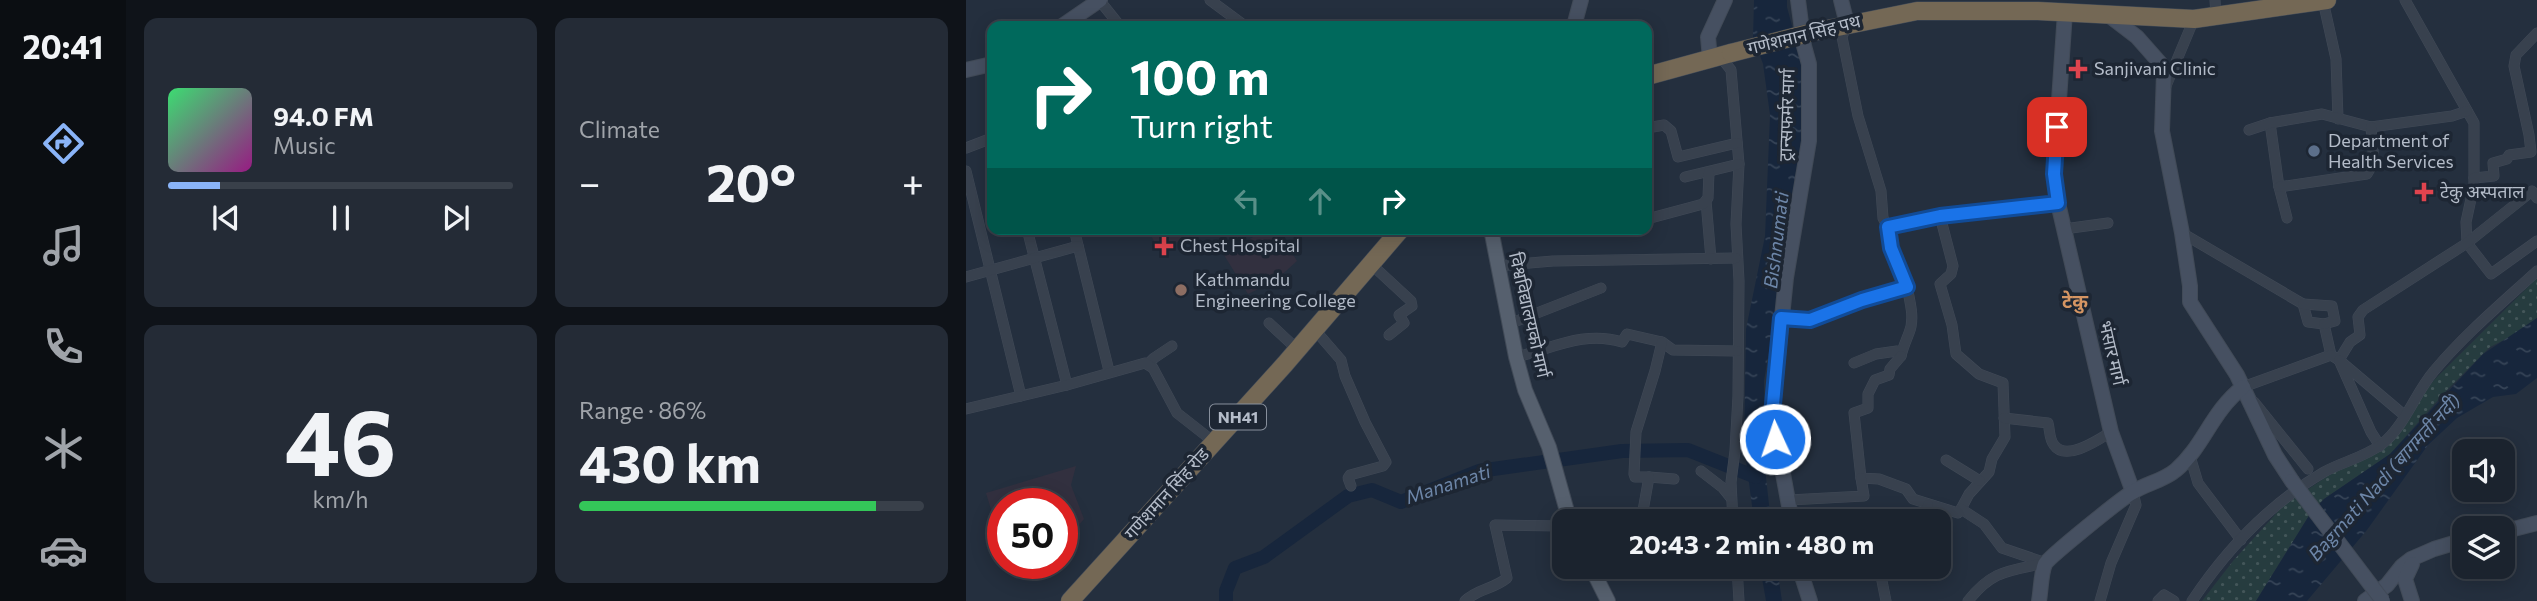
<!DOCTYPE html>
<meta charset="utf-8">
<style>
:root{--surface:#1b232e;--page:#242b36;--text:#f1f3f6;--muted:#a0a4aa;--line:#39404a;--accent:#8ab4f8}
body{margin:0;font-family:Commissioner,"Noto Sans Devanagari",sans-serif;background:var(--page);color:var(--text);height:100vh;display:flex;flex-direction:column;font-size:26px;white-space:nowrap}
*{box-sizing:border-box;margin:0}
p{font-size:23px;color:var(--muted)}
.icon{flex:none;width:38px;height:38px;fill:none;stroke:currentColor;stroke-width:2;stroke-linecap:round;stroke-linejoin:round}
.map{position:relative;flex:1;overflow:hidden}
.details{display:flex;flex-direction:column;gap:18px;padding:18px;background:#0f1319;width:840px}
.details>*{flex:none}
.hud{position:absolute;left:21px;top:21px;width:665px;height:214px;border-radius:14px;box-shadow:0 4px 18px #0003,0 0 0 2px var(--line);background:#00695c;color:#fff;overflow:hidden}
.tools{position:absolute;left:1486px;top:439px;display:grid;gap:14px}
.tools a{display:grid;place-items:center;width:63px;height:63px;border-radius:14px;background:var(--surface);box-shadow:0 4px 18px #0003,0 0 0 2px var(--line);font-size:35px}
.speed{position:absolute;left:21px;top:488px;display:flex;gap:14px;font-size:35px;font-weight:700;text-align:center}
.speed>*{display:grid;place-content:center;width:91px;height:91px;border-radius:50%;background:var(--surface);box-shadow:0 4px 18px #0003,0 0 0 2px var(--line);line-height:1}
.speed .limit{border:10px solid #d22;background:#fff;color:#111}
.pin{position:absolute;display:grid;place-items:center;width:60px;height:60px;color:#fff;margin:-30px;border-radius:14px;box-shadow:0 4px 10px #0006}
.me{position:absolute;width:77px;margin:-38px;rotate:357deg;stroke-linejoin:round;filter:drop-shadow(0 0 5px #0008)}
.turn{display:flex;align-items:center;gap:24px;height:147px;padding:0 28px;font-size:32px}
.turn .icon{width:91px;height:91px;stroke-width:2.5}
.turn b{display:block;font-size:49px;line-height:60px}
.lanes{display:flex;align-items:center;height:66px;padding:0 28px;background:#0003;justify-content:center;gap:35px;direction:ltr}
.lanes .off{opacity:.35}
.big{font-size:52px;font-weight:700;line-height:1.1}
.details .widget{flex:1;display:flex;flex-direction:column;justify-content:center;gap:10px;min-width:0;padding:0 24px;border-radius:14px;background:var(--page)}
.details .dial{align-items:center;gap:0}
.dial b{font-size:91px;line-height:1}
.song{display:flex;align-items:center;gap:21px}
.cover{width:84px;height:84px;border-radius:10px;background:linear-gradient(135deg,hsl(140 70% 55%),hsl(310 70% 35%))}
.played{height:7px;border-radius:4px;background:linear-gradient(90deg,var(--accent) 15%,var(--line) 15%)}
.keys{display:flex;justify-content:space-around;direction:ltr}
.heat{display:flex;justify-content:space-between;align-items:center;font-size:38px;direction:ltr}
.charge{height:10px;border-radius:5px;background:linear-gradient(90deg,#34c759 86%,var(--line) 0)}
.details .tiles{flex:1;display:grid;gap:18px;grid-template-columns:repeat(2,1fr)}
.trip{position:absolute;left:586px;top:509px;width:399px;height:70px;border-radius:14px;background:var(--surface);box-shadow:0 4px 18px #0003,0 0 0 2px var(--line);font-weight:700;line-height:70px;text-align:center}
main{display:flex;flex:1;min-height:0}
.tab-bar{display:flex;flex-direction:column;width:126px;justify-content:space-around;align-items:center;background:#0b0e12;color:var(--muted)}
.tab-bar .icon{width:49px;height:49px}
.tab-bar .active{color:var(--accent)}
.tab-bar b{font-size:32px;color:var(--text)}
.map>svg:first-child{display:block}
</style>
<main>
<nav class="tab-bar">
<b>20:41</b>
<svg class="icon active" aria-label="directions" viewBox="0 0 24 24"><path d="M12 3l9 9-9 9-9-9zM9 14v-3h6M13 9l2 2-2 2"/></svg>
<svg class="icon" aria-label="music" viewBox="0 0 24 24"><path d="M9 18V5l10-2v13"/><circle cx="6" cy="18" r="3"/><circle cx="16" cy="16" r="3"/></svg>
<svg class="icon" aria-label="phone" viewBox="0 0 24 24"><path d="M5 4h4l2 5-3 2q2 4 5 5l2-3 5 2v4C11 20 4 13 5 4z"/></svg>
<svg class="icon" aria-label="climate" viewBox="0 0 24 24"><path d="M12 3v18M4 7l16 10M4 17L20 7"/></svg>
<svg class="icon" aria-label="car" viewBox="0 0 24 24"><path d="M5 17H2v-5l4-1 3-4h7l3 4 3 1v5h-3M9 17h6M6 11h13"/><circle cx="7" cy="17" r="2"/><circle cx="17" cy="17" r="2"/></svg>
</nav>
<section class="details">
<div class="tiles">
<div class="widget">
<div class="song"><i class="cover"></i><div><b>94.0 FM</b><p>Music</p></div></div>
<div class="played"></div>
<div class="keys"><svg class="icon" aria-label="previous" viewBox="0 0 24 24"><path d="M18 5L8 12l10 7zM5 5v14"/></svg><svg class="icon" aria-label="pause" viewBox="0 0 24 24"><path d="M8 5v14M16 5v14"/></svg><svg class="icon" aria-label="next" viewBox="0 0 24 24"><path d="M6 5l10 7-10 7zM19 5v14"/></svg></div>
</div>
<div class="widget"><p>Climate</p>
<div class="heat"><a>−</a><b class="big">20°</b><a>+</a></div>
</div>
<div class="widget dial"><b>46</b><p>km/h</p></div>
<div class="widget"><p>Range · 86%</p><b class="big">430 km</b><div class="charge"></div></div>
</div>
</section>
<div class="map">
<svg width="1571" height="601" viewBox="0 0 1571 601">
<defs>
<pattern id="grass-dots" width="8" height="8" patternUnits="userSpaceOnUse" patternTransform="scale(1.75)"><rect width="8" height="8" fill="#263c3f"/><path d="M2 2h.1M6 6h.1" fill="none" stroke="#435659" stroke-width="1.8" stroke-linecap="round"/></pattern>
<pattern id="water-ripples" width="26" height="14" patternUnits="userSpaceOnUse" patternTransform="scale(1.75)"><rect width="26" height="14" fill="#17263c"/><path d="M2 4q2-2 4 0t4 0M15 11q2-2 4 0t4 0" fill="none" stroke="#364457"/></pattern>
</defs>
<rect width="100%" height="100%" fill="#242f3e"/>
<g fill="#32303f">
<path d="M 181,229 L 211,229 L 217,238 L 195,253 Z"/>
<path d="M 300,229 L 311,229 L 331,261 L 309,281 L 282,294 L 258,255 Z"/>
<path d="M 110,466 L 105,485 L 118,519 L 96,546 L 96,504 L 37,504 L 37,528 L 26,513 L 20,493 Z"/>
</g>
<path fill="url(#grass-dots)" d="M 1571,278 L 1571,318 L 1548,335 L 1524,347 L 1481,390 L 1424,454 L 1358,499 L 1344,514 L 1290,601 L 1236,601 L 1267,561 L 1316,507 L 1366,473 L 1415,449 L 1468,380 Z"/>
<g fill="url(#water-ripples)">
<path d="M 788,0 L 821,0 L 821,7 L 838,70 L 837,151 L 798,381 L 800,477 L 805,522 L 788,521 L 778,445 L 780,329 L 799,236 L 804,115 L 797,64 L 787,37 Z"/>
<path d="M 1571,318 L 1571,378 L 1550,394 L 1527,397 L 1491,418 L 1462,445 L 1401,530 L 1341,601 L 1290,601 L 1344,514 L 1358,499 L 1424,454 L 1517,354 Z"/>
<path d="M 794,567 L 811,567 L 816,601 L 800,601 Z"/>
</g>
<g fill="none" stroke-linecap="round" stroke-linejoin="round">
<path stroke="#17263c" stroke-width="14" d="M 260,601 L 260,591 L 269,568 L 298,557 L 382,496 L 406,490 L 435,502 L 513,471 L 656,451 L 722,450 L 790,477"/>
<defs>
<g id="street">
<path d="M 244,0 L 279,26"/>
<path d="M 1249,0 L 1250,17"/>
<path d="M 1439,0 L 1508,123 L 1508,185 L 1500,222 L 1501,243"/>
<path d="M 134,1 L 154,26"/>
<path d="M 1357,1 L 1370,59 L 1372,119"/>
<path d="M 881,24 L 876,37 L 892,116 L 915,191 L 917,218 L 922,227 L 933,271 L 941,287"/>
<path d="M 751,59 L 757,60 L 765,70 L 773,164 L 770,224 L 773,281 L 772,396 L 769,451 L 765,482 L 767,522"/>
<path d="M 1200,86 L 1228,19"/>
<path d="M 1304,123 L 1313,187 L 1321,218"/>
<path d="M 681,128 L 698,125 L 705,131 L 712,157 L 771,143"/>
<path d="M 1283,130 L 1304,123 L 1356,114 L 1405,127 L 1486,116 L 1501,111"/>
<path d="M 0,148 L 26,138"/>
<path d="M 0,171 L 55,396"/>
<path d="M 719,177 L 773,164"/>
<path d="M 1508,178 L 1528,176 L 1527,163 L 1541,159 L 1543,155 L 1565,152 L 1563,135 L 1548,66 L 1550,55 L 1571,33"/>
<path d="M 1313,187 L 1401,174 L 1408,162 L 1405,127"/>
<path d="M 740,201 L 745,259"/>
<path d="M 974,216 L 987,266 L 985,274 L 974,284 L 986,325 L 990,354 L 1013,374 L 1037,383 L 1039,437 L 1026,459 L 1023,472 L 1003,494 L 995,509"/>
<path d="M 681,219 L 737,204 L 742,198 L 743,172"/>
<path d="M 922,227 L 974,216 L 1092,203"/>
<path d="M 61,229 L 101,385"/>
<path d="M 108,229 L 143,371"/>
<path d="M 1098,229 L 1142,223"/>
<path d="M 1216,233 L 1337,304 L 1342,322 L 1358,324 L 1365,355"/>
<path d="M 1501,243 L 1525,274 L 1571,241"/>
<path d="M 405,264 L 445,301 L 446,306 L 433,315 L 438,323 L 423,335"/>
<path d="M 531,266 L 587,261 L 770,258"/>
<path d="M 0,277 L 112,246"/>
<path d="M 1337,304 L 1366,306 L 1369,321 L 1358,324"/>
<path d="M 815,318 L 844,320 L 896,300 L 941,287 C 944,302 949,319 943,333 C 940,341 937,347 935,356 L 931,351 L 910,354 L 888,363"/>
<path d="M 303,323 L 332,350"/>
<path d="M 543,324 L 635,288"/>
<path d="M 349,330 L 375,360 L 379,376 L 399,422 L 420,462 L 417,466 L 384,475 L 382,478 L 385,486"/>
<path d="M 935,356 L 924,369 L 923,375 L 909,380 L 902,394 L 902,408 L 888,413 L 895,478 L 913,479 L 940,489 L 947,499 L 992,513 L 995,509 L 1018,524 L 1036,548 L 1080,563"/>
<path d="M 550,357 C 585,349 618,330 656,342 L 661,334 L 696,342 L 707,350 L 771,351"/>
<path d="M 182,364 L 188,358 L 206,346"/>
<path d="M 1277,387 L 1365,355 L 1373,360 L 1384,342 L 1394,335 L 1392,317 L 1397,310 L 1501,243 L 1566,191 L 1571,198"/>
<path d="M 1288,402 L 1342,469"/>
<path d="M 0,409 L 101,385 L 179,363 L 187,368 L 211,413 L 248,442"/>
<path d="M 1038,418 L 1082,423 C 1084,430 1083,439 1088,445 C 1100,462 1132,440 1145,432"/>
<path d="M 1414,446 L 1405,432 L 1373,360 L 1438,415"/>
<path d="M 1224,456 L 1232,483 L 1275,540"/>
<path d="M 980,460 L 1014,481"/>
<path d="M 735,471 L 757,488 L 765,498"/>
<path d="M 683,477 L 708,479"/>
<path d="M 823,500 L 898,496 L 895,478"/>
<path d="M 675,522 L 683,477 L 669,477 L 668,474 L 670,432 L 689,371 L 696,342"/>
<path d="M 958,522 L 962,505"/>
<path d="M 771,567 L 773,601"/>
<path d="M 917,567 L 916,581 L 920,601"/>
<path d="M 499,601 C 511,589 528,589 541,578 L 529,525 L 598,526"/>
<path d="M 1002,601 C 1026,570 1043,571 1079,563"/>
<path d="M 1134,601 L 1145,563 L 1170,505 L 1167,492"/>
<path d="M 1192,601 L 1198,595 L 1208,601"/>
<path d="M 1226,601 C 1260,550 1305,503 1358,472 C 1376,462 1399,457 1416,444 C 1439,426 1449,393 1468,371 C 1499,334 1536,303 1571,271"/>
</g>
<g id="secondary">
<path d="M 875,0 L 881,24"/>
<path d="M 1099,12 L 1088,174 L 1092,203 L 1145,432 L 1167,492"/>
<path d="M 1141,14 L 1171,37 L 1194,63 L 1198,73 L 1196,131 L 1216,233 L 1224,286 L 1224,302 L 1271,375 L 1309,455 L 1326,481"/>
<path d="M 96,26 L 134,0"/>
<path d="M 608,26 L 615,0"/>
<path d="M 744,59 L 742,37 L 759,0"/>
<path d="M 0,70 L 26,64"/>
<path d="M 826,522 L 806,415 L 820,278 L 843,141 L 843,64 L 838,46 L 832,0"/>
<path d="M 1536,532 L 1571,523"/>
<path d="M 833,567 L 844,601"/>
<path d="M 1073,601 C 1075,590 1075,573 1079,564 C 1083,557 1157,497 1167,492 C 1181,483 1197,481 1210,470 C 1238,446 1245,412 1277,387"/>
<path d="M 1399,601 L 1421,585 L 1436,566 L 1445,559 L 1468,549 L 1498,540"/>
<path d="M 1446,601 L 1439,579 L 1446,564"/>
</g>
<g id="primary">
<path d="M 525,229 L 550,357 L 559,390 L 583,447 L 604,522"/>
<path d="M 625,567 L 642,601"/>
</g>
<g id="highway">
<path d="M 847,32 L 951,11 L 1072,11 L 1228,19 L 1361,0"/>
<path d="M 681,76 L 765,53"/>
<path d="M 104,601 L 319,364 L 435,229"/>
</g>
</defs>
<use href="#street" stroke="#414a57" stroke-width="11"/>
<use href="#secondary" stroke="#414a57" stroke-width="16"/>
<use href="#primary" stroke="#414a57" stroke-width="16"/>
<use href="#highway" stroke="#434c59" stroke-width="19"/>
<use href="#street" stroke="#38414e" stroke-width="10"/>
<use href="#secondary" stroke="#465061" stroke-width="14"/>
<use href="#primary" stroke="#56606e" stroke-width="14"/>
<use href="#highway" stroke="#746855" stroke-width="18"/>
<defs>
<path id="secondary-bridge" d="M 1326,481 L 1417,601"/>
<path id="highway-bridge" d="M 765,53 L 847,32"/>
</defs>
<use href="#secondary-bridge" stroke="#414a57" stroke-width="16" stroke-linecap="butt"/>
<use href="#highway-bridge" stroke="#434c59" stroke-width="19" stroke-linecap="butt"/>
<use href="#secondary-bridge" stroke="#465061" stroke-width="14"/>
<use href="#highway-bridge" stroke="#746855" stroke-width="18"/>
</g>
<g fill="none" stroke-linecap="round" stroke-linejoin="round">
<defs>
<path id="route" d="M 809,439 L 806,415 L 815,318 L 844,320 L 896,300 L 941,287 L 925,248 L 922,227 L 974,216 L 1092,203 L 1088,174 L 1091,127"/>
</defs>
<use href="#route" stroke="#114b97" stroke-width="18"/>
<use href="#route" stroke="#1a73e8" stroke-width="12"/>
</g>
<g fill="#e0444e" stroke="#1d2633" stroke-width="2.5">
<path d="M1108.5 58.5h7v7h7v7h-7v7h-7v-7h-7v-7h7z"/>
<path d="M1454.5 181.5h7v7h7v7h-7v7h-7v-7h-7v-7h7z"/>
<path d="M194.5 235.5h7v7h7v7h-7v7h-7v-7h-7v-7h7z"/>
</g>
<circle fill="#5c6f8a" stroke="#1d2633" stroke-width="2.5" cx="1348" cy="151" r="7"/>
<circle fill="#8d6e63" stroke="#1d2633" stroke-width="2.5" cx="215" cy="290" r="7"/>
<g text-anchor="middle" stroke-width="7" stroke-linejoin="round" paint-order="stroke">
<rect fill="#1d2633" stroke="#878f9c" stroke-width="2" x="244" y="404.5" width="56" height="25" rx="5"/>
<g font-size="16" font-weight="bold" fill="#b4bcc9">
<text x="272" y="423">NH41</text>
</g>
<g font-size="18" fill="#b4bcc9" stroke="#1d2633">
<text transform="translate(838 35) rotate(-14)" y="6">गणेशमान सिंह पथ</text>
<text transform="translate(821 115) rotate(-88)" y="6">ट्रान्सफर्मर मार्ग</text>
<text transform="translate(563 315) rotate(77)" y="6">विश्वविद्यालयको मार्ग</text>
<text transform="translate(1146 353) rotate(77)" y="6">भंसार मार्ग</text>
<text transform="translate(201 494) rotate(-48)" y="6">गणेशमान सिंह रोड</text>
</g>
<g font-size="18" fill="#b4bcc9" stroke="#1d2633" text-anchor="start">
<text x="1128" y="75">Sanjivani Clinic</text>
<text x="1362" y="147">Department of<tspan x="1362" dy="21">Health Services</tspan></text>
<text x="1474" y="198">टेकु अस्पताल</text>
<text x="214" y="252">Chest Hospital</text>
<text x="229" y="286">Kathmandu<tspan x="229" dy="21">Engineering College</tspan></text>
</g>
<g font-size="19" font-style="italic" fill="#6d86a8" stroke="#1d2633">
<text transform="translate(810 240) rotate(-83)" y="7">Bishnumati</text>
<text transform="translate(1418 477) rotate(-48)" y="7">Bagmati Nadi (बागमती नदी)</text>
<text transform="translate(482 484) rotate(-18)" y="7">Manamati</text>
</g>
<g font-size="19" font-weight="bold" fill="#d59563" stroke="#1d2633">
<text x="1109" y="308">टेकु</text>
</g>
</g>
</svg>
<div class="tools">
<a><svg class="icon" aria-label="sound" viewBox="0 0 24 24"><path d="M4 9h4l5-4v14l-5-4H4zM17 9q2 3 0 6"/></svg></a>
<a><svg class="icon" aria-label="layers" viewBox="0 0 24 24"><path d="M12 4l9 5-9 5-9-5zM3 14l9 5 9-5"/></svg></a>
</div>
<div class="speed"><div class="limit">50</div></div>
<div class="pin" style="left:1091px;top:127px;background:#d93025"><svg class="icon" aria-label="arrive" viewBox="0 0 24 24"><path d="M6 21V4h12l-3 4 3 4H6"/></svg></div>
<svg class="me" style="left:809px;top:439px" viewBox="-20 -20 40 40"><circle r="17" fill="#1a73e8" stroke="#fff" stroke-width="3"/><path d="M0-11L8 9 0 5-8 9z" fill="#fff"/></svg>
<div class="trip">20:43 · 2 min · 480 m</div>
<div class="hud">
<div class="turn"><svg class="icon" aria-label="right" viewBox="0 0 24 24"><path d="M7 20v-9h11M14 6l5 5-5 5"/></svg><div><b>100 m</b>Turn right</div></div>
<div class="lanes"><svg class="icon off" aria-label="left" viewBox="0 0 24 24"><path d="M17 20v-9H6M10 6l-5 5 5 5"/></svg><svg class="icon off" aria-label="ahead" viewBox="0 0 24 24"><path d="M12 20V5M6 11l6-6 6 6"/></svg><svg class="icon" aria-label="right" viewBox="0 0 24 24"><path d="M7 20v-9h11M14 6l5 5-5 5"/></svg></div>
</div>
</div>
</main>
